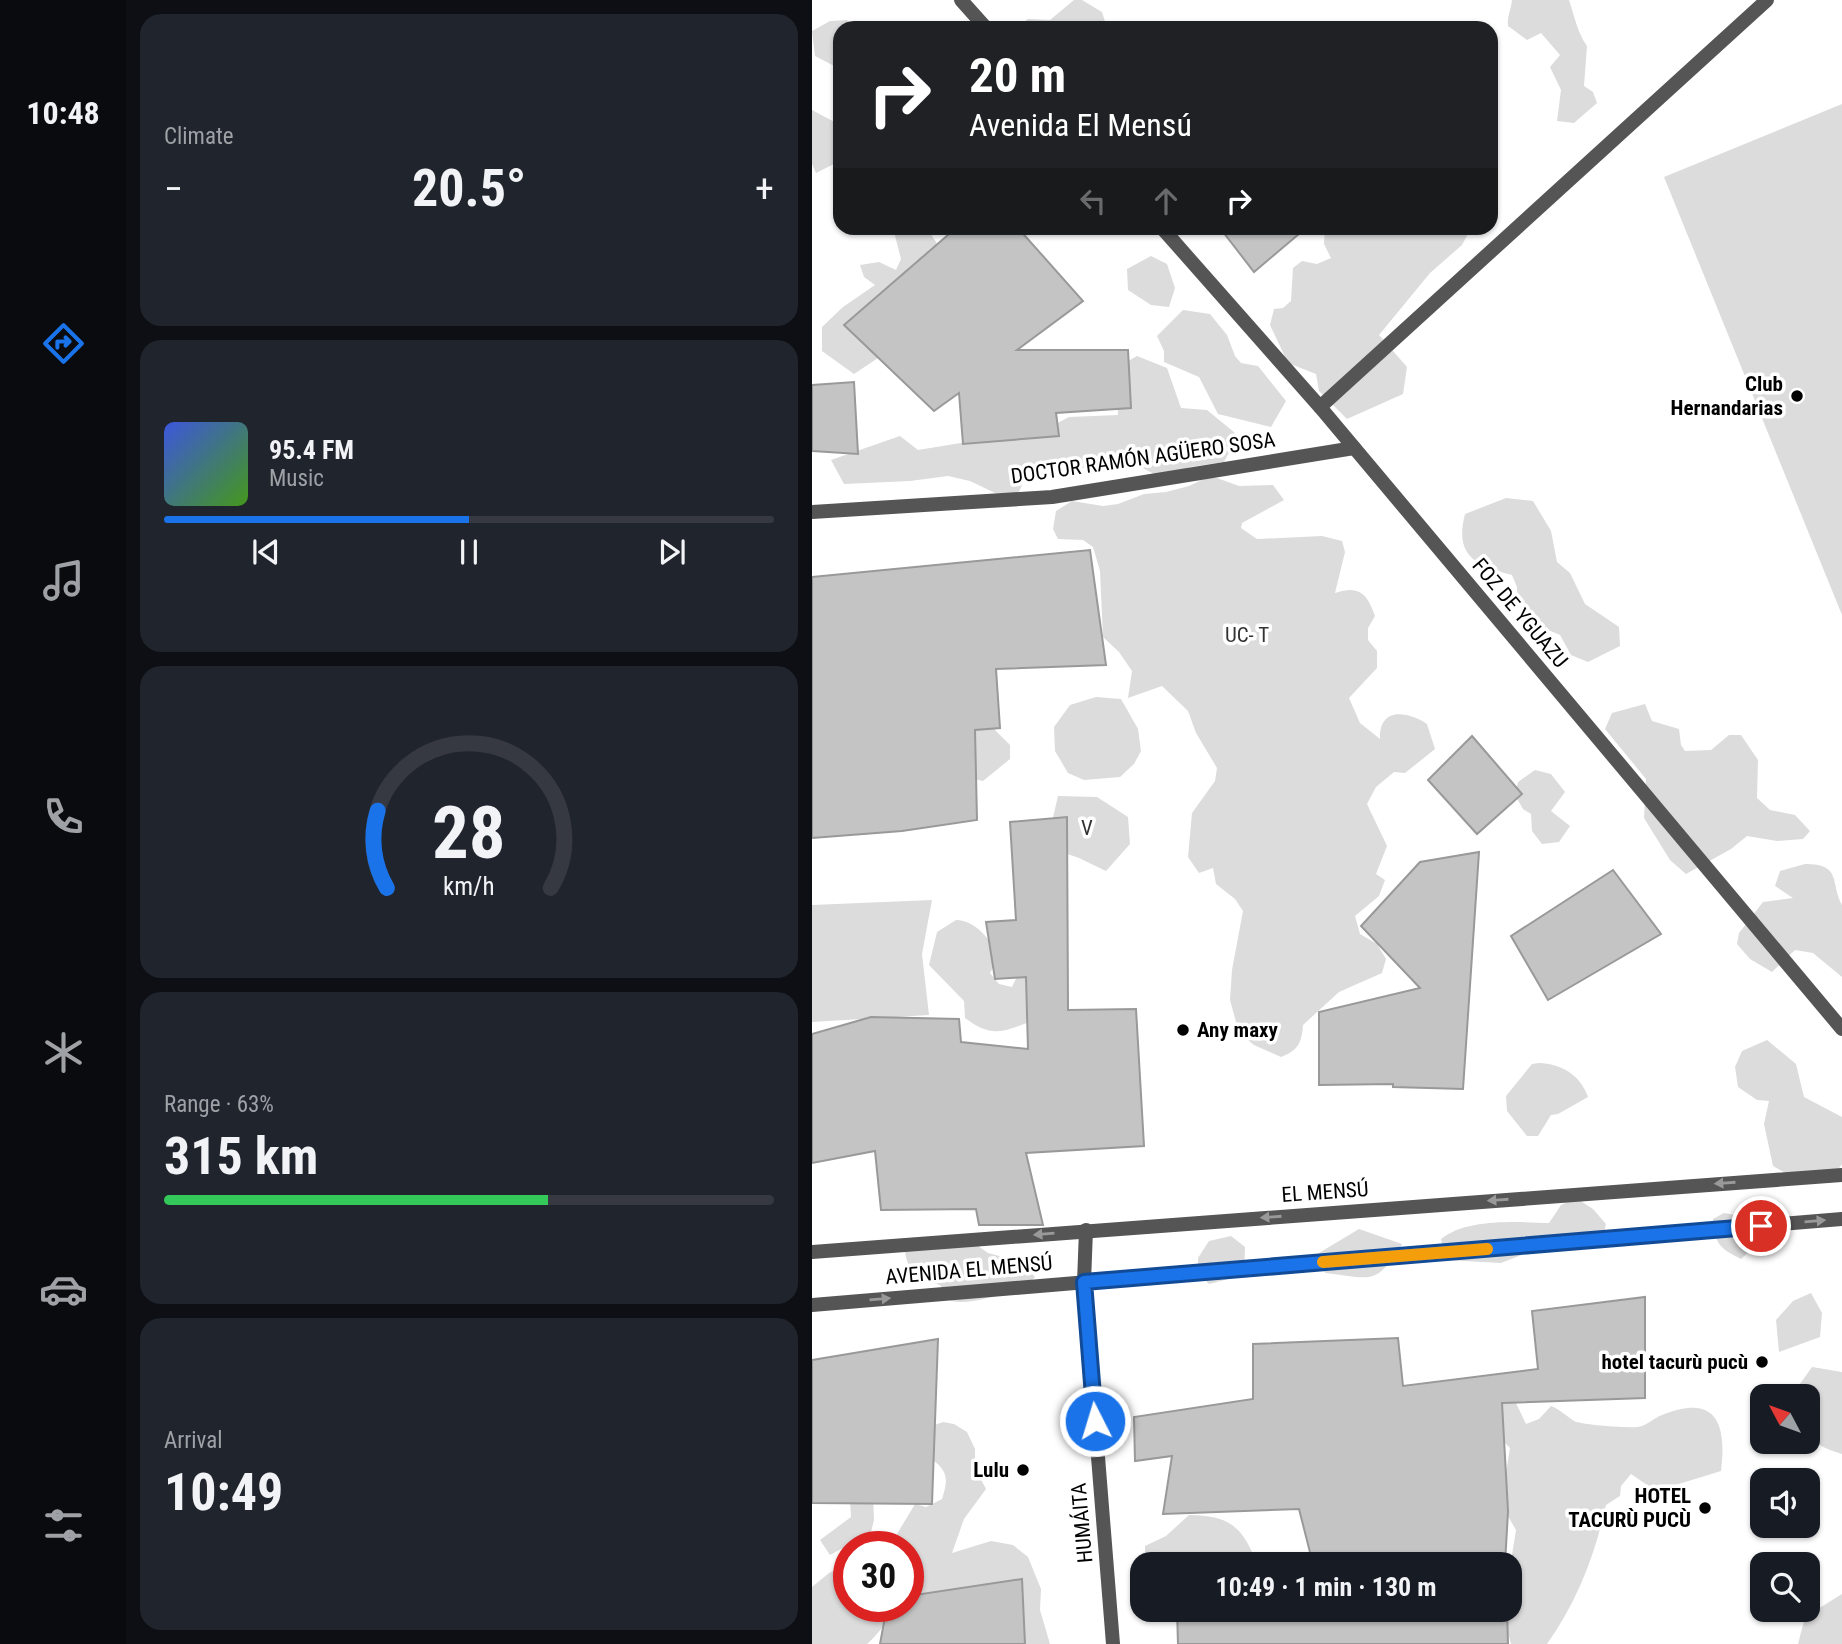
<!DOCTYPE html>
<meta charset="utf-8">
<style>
:root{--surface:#171b24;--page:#20242c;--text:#f1f3f6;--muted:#9ea1a6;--line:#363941;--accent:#1a73e8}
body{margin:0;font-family:"Roboto Condensed",sans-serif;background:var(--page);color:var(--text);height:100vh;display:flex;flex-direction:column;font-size:26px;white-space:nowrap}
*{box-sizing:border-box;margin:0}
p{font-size:23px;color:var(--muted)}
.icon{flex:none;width:38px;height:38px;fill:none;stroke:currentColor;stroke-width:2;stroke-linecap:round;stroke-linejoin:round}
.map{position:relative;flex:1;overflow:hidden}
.details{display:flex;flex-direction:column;gap:14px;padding:14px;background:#0d0f14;width:686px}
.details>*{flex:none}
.top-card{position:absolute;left:21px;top:21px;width:665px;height:214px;border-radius:21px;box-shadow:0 2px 5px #0004;background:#202124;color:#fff;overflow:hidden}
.needle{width:46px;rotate:311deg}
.tools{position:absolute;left:938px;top:1384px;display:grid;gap:14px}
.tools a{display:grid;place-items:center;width:70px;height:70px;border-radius:14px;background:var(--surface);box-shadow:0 2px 5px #0004;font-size:35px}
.speed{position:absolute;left:21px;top:1531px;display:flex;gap:14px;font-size:35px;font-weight:700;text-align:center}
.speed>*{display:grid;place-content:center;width:91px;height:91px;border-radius:50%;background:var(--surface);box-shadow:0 2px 5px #0004;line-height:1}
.speed .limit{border:10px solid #d22;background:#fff;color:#111}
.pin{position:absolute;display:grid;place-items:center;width:60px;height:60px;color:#fff;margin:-30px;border:4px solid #fff;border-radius:50%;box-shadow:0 2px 7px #0007}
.me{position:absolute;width:77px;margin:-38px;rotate:355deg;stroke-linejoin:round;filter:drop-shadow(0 0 5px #0008)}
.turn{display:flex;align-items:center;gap:24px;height:147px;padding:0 21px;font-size:32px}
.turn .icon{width:91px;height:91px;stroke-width:2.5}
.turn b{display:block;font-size:49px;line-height:60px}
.lanes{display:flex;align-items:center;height:66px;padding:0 21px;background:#0003;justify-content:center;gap:35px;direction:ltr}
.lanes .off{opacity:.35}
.big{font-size:52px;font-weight:700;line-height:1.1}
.details .widget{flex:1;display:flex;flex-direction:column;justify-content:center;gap:10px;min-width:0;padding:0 24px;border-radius:21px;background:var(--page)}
.details .dial{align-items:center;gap:0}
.dial svg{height:182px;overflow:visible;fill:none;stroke:var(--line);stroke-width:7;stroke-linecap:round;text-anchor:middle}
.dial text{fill:var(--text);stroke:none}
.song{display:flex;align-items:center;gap:21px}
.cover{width:84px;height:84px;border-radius:10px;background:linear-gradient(135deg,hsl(230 70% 55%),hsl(100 70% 35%))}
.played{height:7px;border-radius:4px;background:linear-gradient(90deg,var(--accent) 50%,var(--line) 50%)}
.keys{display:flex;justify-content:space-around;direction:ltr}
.heat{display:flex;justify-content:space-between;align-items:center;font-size:38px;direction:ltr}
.charge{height:10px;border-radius:5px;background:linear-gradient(90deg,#34c759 63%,var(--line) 0)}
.trip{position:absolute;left:318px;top:1552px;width:392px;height:70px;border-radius:21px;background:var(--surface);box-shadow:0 2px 5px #0004;font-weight:700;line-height:70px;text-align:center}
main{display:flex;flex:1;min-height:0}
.tab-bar{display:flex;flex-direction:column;width:126px;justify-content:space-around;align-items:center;background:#090b0e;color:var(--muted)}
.tab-bar .icon{width:49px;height:49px}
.tab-bar .current{color:var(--accent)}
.tab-bar b{font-size:32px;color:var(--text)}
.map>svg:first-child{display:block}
</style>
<main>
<nav class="tab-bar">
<b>10:48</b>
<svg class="icon current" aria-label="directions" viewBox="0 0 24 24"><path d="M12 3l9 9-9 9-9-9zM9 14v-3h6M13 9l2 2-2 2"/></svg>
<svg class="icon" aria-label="music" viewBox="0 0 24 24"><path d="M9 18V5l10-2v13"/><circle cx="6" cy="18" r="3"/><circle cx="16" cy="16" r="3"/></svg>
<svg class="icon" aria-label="phone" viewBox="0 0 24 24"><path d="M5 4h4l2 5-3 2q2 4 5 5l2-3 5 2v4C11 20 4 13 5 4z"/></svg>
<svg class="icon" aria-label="climate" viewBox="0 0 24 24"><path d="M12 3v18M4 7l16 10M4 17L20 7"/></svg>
<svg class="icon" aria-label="car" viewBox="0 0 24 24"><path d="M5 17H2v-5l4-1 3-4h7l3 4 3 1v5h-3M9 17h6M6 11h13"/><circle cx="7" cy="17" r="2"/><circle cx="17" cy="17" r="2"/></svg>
<svg class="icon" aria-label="filters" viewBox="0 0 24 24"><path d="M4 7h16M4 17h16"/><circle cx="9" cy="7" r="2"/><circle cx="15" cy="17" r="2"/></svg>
</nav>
<section class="details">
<div class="widget"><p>Climate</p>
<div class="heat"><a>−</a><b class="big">20.5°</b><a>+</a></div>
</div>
<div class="widget">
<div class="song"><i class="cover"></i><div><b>95.4 FM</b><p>Music</p></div></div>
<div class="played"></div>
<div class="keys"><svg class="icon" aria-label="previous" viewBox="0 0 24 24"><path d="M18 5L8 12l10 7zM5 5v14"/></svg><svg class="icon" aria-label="pause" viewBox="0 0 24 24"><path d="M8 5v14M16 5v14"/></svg><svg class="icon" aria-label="next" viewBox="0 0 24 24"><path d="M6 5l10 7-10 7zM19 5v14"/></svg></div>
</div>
<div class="widget dial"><svg viewBox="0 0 100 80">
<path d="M14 69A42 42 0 1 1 86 69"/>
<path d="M14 69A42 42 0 0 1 10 35" stroke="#1a73e8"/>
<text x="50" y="56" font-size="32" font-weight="700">28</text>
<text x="50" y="72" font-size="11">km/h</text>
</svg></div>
<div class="widget"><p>Range · 63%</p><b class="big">315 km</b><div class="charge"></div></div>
<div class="widget"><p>Arrival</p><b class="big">10:49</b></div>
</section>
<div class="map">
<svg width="1030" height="1644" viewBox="0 0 1030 1644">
<rect width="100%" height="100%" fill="#fff"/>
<g fill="#dcdcdc">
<path d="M 262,0 L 270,0 L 290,12 L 295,28 L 204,28 L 216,19 L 238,20 Z"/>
<path d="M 700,0 L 757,0 C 762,15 766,34 775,46 L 772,86 L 781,92 L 785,103 L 762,123 L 745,121 L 749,90 L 738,67 L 748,55 L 729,33 L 715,40 L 696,26 C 695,16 699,10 700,0 Z"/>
<path d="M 35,20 L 44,28 L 28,28 L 28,69 L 3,56 L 0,31 L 18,21 Z"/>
<path d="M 1030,104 L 1030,615 L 852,177 Z"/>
<path d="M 0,110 L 28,125 L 28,161 L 4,173 L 0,164 Z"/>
<path d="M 81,228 L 115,228 L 131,253 L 60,330 L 66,358 L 42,374 L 10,351 L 10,327 L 31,307 L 63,285 L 52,277 L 48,265 L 67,262 L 84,270 L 89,259 Z"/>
<path d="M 513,228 L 659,228 L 650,245 L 618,273 L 567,335 L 595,367 L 591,394 L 535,419 L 507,391 L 504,374 L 476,363 L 458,325 L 462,309 L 471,308 L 479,301 L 481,268 L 490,261 L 505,264 L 519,258 L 512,244 Z"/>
<path d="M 339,256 L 355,264 L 363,288 L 357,307 L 339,305 L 316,290 L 315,269 Z"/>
<path d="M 371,310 L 398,314 L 415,335 L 423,356 L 429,363 L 446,366 L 474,401 L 459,427 L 406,414 L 387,377 L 352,362 L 352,351 L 345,336 Z"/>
<path d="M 325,356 L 355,368 L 369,408 L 395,410 L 423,433 L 422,443 L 412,462 L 378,467 L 348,477 L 319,462 L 291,472 L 248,463 L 214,476 L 206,494 L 183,493 L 158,481 L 136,476 L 98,481 L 32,484 L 19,460 L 88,436 L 106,450 L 234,429 L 257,417 L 306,415 L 304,368 Z"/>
<path d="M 394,478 L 405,478 L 427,486 L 461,485 L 472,500 L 430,523 L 429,528 L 445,539 L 510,536 L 530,541 L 533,552 L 523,593 C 547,585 555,593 563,616 L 556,628 L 556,640 L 565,651 L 565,668 L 537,698 L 548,723 L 568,739 C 567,707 595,711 615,724 L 623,749 L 593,773 L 582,772 L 564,787 L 555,804 L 575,846 L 564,874 L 573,880 L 567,896 L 543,916 L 548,934 L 565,944 L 574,959 L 570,973 L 527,992 L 491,1025 C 490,1042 486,1051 469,1057 L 442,1045 L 427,1033 L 418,1000 L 420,970 L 431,911 L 423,899 L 404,884 L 401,868 L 387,873 L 376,857 L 380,813 L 403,781 L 405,768 L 384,733 L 376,711 L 350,686 L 316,698 L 320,671 L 307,652 L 291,637 L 288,571 L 281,547 L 271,540 L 246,539 L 241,529 L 244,511 L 260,501 L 291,506 L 306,504 L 332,494 L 354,492 L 377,486 Z"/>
<path d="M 694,498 L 721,501 L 739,531 L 745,562 L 758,573 L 773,604 L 807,627 L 808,646 L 776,662 L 759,655 L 748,635 L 734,629 L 705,601 L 705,587 L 700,575 C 664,566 642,556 653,514 Z"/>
<path d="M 284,697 L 309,699 L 326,729 L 329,751 L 322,764 L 308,777 L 272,780 L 256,773 L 243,751 L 242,727 L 258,705 Z"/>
<path d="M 833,704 L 840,721 L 867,729 L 869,745 L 873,751 L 899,750 L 917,735 L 929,735 L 946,760 L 945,798 L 958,810 L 983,815 L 998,831 L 991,839 L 965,841 L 935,836 L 919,849 L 874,874 L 858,860 L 832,818 L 834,779 L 793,729 L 800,713 Z"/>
<path d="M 176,723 L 198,745 L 198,759 L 171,781 L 150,776 L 151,725 Z"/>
<path d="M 723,770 L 739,774 L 753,792 L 739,811 L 758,826 L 747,842 L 730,844 L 720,831 L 719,814 L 711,809 L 703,795 L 706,782 Z"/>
<path d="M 246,796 L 285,797 L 316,817 L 318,844 L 294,871 L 267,858 L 244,850 L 239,826 Z"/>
<path d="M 993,864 C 1030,864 1018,882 1030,905 L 1030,977 L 1001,953 L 983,950 L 960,972 L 938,959 L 925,944 L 927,933 L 951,902 L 981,898 L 963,886 L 968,871 Z"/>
<path d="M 120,900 L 110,954 L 117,1015 L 0,1022 L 0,905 Z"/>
<path d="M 144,920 C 164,920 178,940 187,956 L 178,973 L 187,984 L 200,987 L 210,966 L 225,963 L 218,1022 C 189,1032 180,1038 153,1018 L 152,1001 L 117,965 L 125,932 Z"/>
<path d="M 955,1040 L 984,1064 L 992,1097 L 1030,1117 L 1030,1164 L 1023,1174 L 982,1178 L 961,1166 L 952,1124 L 957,1101 L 945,1100 L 926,1087 L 923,1067 L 930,1051 Z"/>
<path d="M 727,1063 C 749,1064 768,1074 776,1097 L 746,1114 L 739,1115 L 726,1136 L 715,1136 L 695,1111 L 694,1096 L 720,1064 Z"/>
<path d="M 764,1198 L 781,1209 L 794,1224 L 789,1245 L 774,1248 L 755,1237 L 689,1263 L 633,1260 L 629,1239 C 655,1218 706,1222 737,1223 L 749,1205 Z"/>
<path d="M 912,1213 L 939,1218 L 948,1241 L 929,1259 C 907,1248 903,1244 901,1219 Z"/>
<path d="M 547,1229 L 590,1244 C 563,1287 560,1278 513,1273 L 507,1253 Z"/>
<path d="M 419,1236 L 433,1247 L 432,1275 L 397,1284 L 386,1273 L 386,1258 L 397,1241 Z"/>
<path d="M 162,1243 L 176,1253 L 211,1262 L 223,1277 L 206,1295 C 184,1292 161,1306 139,1301 L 128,1285 C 103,1278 95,1272 92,1245 Z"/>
<path d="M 999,1293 L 1010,1313 L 1008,1337 L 967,1352 L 964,1320 L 981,1301 Z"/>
<path d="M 1000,1367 L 1030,1372 L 1030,1454 C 990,1441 996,1435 996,1396 L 985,1396 L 985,1388 Z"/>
<path d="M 687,1393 L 704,1403 L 714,1424 L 727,1419 L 739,1406 C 749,1410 754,1416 762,1421 C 770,1425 816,1428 826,1427 C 834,1426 842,1418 850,1415 C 904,1393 915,1423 909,1471 L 844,1491 L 819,1474 L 809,1486 L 808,1496 L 794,1505 C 783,1555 765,1602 735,1644 L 699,1644 L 695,1629 L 696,1610 L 698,1610 L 698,1564 L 696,1564 L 700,1555 L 704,1530 L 689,1504 L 698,1448 L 690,1440 Z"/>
<path d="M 131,1422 L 142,1424 L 155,1432 L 163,1449 L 163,1468 L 174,1489 L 152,1519 L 140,1553 L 179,1541 L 201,1545 L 216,1557 L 229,1589 L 228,1610 L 238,1644 L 213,1644 L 109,1608 L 96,1588 L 96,1547 L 93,1547 L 85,1534 L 103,1504 L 114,1507 L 130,1499 C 138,1475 134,1469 114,1455 L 117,1427 Z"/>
<path d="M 61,1496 L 62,1520 L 59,1532 L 18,1555 L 8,1540 L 39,1517 L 38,1499 Z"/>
<path d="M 377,1515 C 410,1516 426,1521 440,1552 L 430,1564 L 403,1564 L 393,1558 L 373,1558 L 362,1564 L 333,1562 L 333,1546 L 354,1536 Z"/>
<path d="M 35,1565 L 37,1606 L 78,1607 C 77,1622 66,1634 55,1644 L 0,1644 L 0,1587 L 17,1573 Z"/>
<path d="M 1030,1594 L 1030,1644 L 986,1644 L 993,1617 Z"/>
</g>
<g fill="#c4c4c4" stroke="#999" stroke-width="2">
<path d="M 144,228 L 206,228 L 271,301 L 205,350 L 316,350 L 319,408 L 244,413 L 247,436 L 151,444 L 147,393 L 122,411 L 32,325 Z"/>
<path d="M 408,228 L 494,228 L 442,272 Z"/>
<path d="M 42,382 L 46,454 L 0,451 L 0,385 Z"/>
<path d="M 278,550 L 294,665 L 184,669 L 188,728 L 163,730 L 165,820 L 90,831 L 0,838 L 0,577 Z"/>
<path d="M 660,736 L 710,794 L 665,834 L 616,780 Z"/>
<path d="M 255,817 L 256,1010 L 324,1009 L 332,1146 L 214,1153 L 231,1225 L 167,1225 L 164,1209 L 69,1210 L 63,1151 L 0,1163 L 0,1034 L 59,1017 L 147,1019 L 149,1042 L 216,1049 L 214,977 L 183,979 L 174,922 L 204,920 L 198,822 Z"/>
<path d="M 667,852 L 651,1089 L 581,1087 L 581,1084 L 507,1085 L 507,1012 L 608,988 L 549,926 L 608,862 Z"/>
<path d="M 801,870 L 849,934 L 736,1000 L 699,936 Z"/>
<path d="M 833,1297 L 833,1398 L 690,1403 L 696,1511 L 693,1564 L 501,1564 L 487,1509 L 351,1514 L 360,1456 L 323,1461 L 322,1417 L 441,1399 L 441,1344 L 586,1338 L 591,1386 L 726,1369 L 720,1311 Z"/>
<path d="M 126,1339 L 120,1504 L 0,1503 L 0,1360 Z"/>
<path d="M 210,1579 L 213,1644 L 68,1644 L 75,1606 L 96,1606 L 96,1596 Z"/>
<path d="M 365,1610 L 695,1610 L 696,1644 L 366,1644 Z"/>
</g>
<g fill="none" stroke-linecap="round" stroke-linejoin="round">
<g stroke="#555" stroke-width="14">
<path d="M 149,0 L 174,28"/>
<path d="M 350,228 L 508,407 L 1030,1029"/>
<path d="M 508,407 L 955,0"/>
<path d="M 0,512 L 240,497 L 542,448"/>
<path d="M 274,1230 L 272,1282 L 301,1644"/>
<path d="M 0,1252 L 1030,1175"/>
<path d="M 0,1305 L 1030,1219"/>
</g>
</g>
<defs><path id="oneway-solid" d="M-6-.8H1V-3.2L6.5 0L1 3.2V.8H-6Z" transform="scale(1.75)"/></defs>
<g fill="#999">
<use href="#oneway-solid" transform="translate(913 1183) rotate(176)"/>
<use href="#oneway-solid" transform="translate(686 1200) rotate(176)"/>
<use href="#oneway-solid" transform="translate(459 1217) rotate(176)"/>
<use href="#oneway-solid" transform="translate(1003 1221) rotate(-5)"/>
<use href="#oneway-solid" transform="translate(232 1234) rotate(175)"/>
<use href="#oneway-solid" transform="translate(68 1299) rotate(-5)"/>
</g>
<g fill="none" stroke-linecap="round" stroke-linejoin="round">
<defs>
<path id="route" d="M 283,1421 L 272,1282 L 949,1226"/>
</defs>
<use href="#route" stroke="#114b97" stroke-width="18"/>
<use href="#route" stroke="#1a73e8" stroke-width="12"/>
<path stroke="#f59e0b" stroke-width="12" d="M 511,1262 L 675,1249"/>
</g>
<g fill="#000" stroke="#fff" stroke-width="2.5">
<circle cx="985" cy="396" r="7"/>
<circle cx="371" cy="1030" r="7"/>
<circle cx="950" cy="1362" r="7"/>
<circle cx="211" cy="1470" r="7"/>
<circle cx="893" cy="1508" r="7"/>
</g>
<g text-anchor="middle" stroke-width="7" stroke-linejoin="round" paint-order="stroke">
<g font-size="21" font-weight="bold" fill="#000" stroke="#fff" text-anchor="end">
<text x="971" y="391">Club<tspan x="971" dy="24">Hernandarias</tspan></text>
<text x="385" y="1037" text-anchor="start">Any maxy</text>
<text x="936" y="1369">hotel tacurù pucù</text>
<text x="197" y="1477">Lulu</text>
<text x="879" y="1503">HOTEL<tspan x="879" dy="24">TACURÙ PUCÙ</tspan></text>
</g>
<g font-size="21" fill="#000" stroke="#fff">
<text transform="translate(331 458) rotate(-8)" y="7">DOCTOR RAMÓN AGÜERO SOSA</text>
<text transform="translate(708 613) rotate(50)" y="7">FOZ DE YGUAZU</text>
<text transform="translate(513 1192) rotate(-4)" y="7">EL MENSÚ</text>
<text transform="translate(157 1270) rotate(-5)" y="7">AVENIDA EL MENSÚ</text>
<text transform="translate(270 1523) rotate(-95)" y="7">HUMÁITA</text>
</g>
<g font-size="21" fill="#333" stroke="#fff">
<text x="435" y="642">UC- T</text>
<text x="275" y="835">V</text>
</g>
</g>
</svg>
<div class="tools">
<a><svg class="needle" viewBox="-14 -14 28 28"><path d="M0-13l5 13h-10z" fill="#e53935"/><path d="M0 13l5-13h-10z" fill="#9ea1a6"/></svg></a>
<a><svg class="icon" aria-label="sound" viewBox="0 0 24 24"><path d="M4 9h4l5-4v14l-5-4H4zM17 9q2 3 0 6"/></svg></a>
<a><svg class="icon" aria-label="search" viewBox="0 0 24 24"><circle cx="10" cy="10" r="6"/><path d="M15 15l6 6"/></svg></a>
</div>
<div class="speed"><div class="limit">30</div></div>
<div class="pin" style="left:949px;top:1226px;background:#d93025"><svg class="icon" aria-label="arrive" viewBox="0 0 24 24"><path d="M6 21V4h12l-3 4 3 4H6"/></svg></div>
<svg class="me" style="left:283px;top:1421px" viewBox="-20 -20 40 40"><circle r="17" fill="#1a73e8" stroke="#fff" stroke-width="3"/><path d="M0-11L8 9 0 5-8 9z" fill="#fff"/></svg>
<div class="trip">10:49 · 1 min · 130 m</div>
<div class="top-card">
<div class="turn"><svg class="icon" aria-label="right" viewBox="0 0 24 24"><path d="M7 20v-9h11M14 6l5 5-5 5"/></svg><div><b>20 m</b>Avenida El Mensú</div></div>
<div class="lanes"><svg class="icon off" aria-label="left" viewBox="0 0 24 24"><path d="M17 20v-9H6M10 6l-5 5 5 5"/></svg><svg class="icon off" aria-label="ahead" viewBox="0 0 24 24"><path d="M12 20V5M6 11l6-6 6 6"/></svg><svg class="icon" aria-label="right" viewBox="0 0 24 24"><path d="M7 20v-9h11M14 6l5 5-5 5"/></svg></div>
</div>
</div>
</main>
